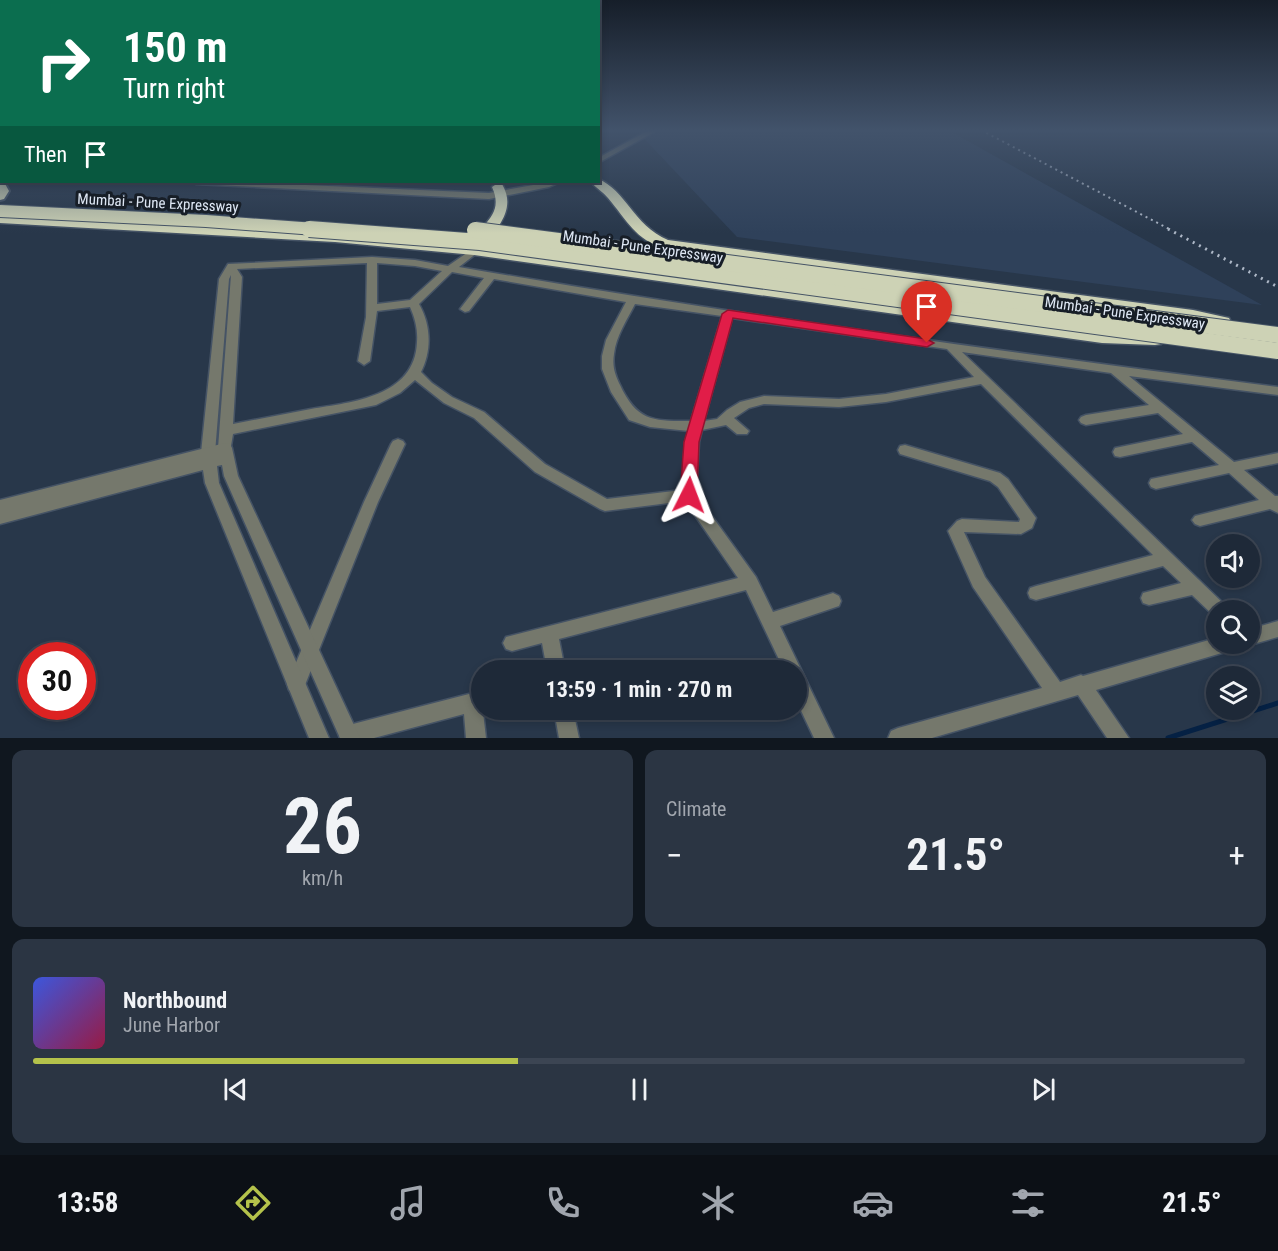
<!DOCTYPE html>
<meta charset="utf-8">
<style>
:root{--surface:#1e2938;--page:#2b3543;--text:#f1f3f6;--muted:#a1a6ae;--line:#3c4553;--accent:#b4c24b}
body{margin:0;font-family:"Roboto Condensed",sans-serif;background:var(--page);color:var(--text);height:100vh;display:flex;flex-direction:column;font-size:22px;white-space:nowrap}
*{box-sizing:border-box;margin:0}
p{font-size:20px;color:var(--muted)}
.icon{flex:none;width:33px;height:33px;fill:none;stroke:currentColor;stroke-width:2;stroke-linecap:round;stroke-linejoin:round}
.map{position:relative;height:738px;overflow:hidden}
.sheet{display:flex;flex-direction:column;gap:12px;padding:12px;background:#10171f;flex:1}
.sheet>*{flex:none}
.hud{position:absolute;left:0px;top:0px;width:600px;height:183px;box-shadow:0 3px 9px #0003,0 0 0 2px var(--line);background:#0b6e4f;color:#fff;overflow:hidden}
.controls{position:absolute;left:1206px;top:534px;display:grid;gap:12px}
.controls a{display:grid;place-items:center;width:54px;height:54px;border-radius:50%;background:var(--surface);box-shadow:0 3px 9px #0003,0 0 0 2px var(--line);font-size:30px}
.speed{position:absolute;left:18px;top:642px;display:flex;gap:12px;font-size:30px;font-weight:700;text-align:center}
.speed>*{display:grid;place-content:center;width:78px;height:78px;border-radius:50%;background:var(--surface);box-shadow:0 3px 9px #0003,0 0 0 2px var(--line);line-height:1}
.speed .limit{border:9px solid #d22;background:#fff;color:#111}
.pin{position:absolute;display:grid;place-items:center;width:51px;height:51px;color:#fff;margin:-62px -26px;border-radius:50% 50% 50% 0;rotate:-45deg;box-shadow:0 0 6px #0007}
.pin .icon{rotate:45deg}
.me{position:absolute;width:66px;margin:-33px;rotate:3deg;stroke-linejoin:round;filter:drop-shadow(0 0 4px #0008)}
.turn{display:flex;align-items:center;gap:21px;height:126px;padding:0 24px;font-size:27px}
.turn .icon{width:78px;height:78px;stroke-width:2.5}
.turn b{display:block;font-size:42px;line-height:51px}
.then{display:flex;align-items:center;height:57px;padding:0 24px;background:#0003;gap:12px;font-size:22px}
.big{font-size:45px;font-weight:700;line-height:1.1}
.sheet .card{flex:1;display:flex;flex-direction:column;justify-content:center;gap:9px;min-width:0;padding:0 21px;border-radius:12px;background:var(--page)}
.sheet .dial{align-items:center;gap:0}
.dial b{font-size:78px;line-height:1}
.song{display:flex;align-items:center;gap:18px}
.cover{width:72px;height:72px;border-radius:9px;background:linear-gradient(135deg,hsl(230 70% 55%),hsl(340 70% 35%))}
.played{height:6px;border-radius:3px;background:linear-gradient(90deg,var(--accent) 40%,var(--line) 40%)}
.keys{display:flex;justify-content:space-around;direction:ltr}
.heat{display:flex;justify-content:space-between;align-items:center;font-size:33px;direction:ltr}
.sheet .tiles{flex:1;display:grid;gap:12px;grid-template-columns:1fr 1fr}
.card:last-child{grid-column:span 2}
.trip{position:absolute;left:471px;top:660px;width:336px;height:60px;border-radius:30px;background:var(--surface);box-shadow:0 3px 9px #0003,0 0 0 2px var(--line);font-weight:700;line-height:60px;text-align:center}
.tab-bar{display:flex;height:96px;justify-content:space-around;align-items:center;background:#0c1016;color:var(--muted)}
.tab-bar .icon{width:42px;height:42px}
.tab-bar .active{color:var(--accent)}
.tab-bar b{font-size:27px;color:var(--text)}
.map>svg:first-child{display:block}
</style>
<div class="map">
<svg width="1278" height="738" viewBox="0 0 1278 738">
<rect width="100%" height="100%" fill="#28374a"/>
<path fill="#2f415a" d="M 636,130 L 948,130 L 1262,305 L 737,237 Z"/>
<g fill="none" stroke-linecap="round" stroke-linejoin="round">
<path stroke="#052144" stroke-width="5" d="M 1168,738 L 1278,703"/>
<defs>
<g id="minor">
<path d="M 474,248 L 477,249 L 477,253 L 459,267 C 731,314 1004,352 1278,387 L 1278,395 L 1129,376 L 1234,462 L 1278,453 L 1278,463 L 1244,470 L 1275,496 L 1278,496 L 1278,513 L 1270,509 L 1200,526 L 1195,524 L 1192,520 L 1195,516 L 1259,500 L 1229,473 L 1156,489 L 1151,487 L 1149,483 L 1151,479 L 1219,465 L 1192,442 L 1120,457 L 1115,456 L 1113,452 L 1115,448 L 1183,434 L 1158,413 L 1086,425 L 1081,423 L 1079,420 L 1081,417 L 1086,415 L 1149,405 L 1111,373 L 962,352 L 1225,605 L 1227,610 L 1216,610 L 1216,617 L 1213,615 L 1192,595 L 1149,605 L 1143,603 L 1141,598 L 1143,593 L 1181,583 L 1163,566 L 1036,600 L 1030,598 L 1028,593 L 1030,588 L 1036,586 L 1153,555 L 981,384 L 886,402 L 839,407 L 764,404 L 749,408 L 734,418 L 749,431 L 747,434 L 737,434 L 726,425 L 702,430 L 699,442 L 696,494 L 756,577 L 773,612 L 833,593 L 839,596 L 841,601 L 839,606 L 780,626 L 834,738 L 814,738 L 796,700 L 796,670 L 784,670 L 746,590 L 559,639 L 565,670 L 547,670 L 542,643 L 512,651 L 506,649 L 503,643 L 506,637 L 738,578 L 685,501 L 605,511 L 600,509 L 535,472 L 474,418 L 444,403 L 415,380 L 400,393 L 376,405 L 233,434 L 230,452 L 220,452 L 218,448 L 231,275 L 229,279 L 215,453 L 213,457 L 203,457 L 201,453 L 219,279 L 228,264 L 372,257 L 415,260 L 448,266 ZM 367,263 L 366,317 L 358,361 L 364,365 L 370,361 L 377,311 L 410,307 C 415,318 418,330 417,342 C 415,397 352,402 311,409 C 285,414 259,419 233,424 L 242,277 L 237,269 ZM 377,263 L 415,266 L 442,271 L 410,300 L 377,304 ZM 452,272 L 484,278 L 460,309 L 465,312 L 469,311 L 494,279 L 626,302 L 606,340 L 602,356 L 602,369 L 611,392 L 629,420 L 650,427 L 689,431 L 685,442 L 682,490 L 607,499 L 545,464 L 484,412 L 452,397 L 432,383 L 421,372 C 432,350 431,325 419,304 ZM 635,304 L 722,316 L 691,421 C 654,421 637,422 620,385 C 615,375 612,366 614,354 C 616,336 627,320 635,304 ZM 732,318 L 947,349 L 974,377 L 886,394 L 839,399 L 764,396 L 740,402 L 727,410 L 717,419 L 704,421 Z"/>
<path d="M 398,439 L 403,441 L 405,444 L 378,502 L 303,690 L 296,693 L 289,690 L 287,684 L 364,502 L 391,444 L 393,441 Z"/>
<path d="M 905,445 L 1000,473 L 1008,479 L 1033,514 L 1036,518 L 1032,528 L 1021,534 L 964,532 L 985,577 L 1060,682 L 1081,675 L 1083,676 L 1216,638 L 1216,644 L 1235,644 L 1232,650 L 1096,690 L 1129,738 L 1107,738 L 1078,695 L 932,738 L 888,738 L 891,731 L 898,728 L 1042,688 L 973,587 L 948,531 L 957,521 L 962,519 L 1019,522 L 1020,519 L 998,487 L 990,481 L 900,454 L 898,450 L 900,446 Z"/>
<path d="M 1278,621 L 1278,637 L 1250,645 L 1246,644 L 1250,644 L 1250,629 Z"/>
<path d="M 469,694 L 480,698 L 482,703 L 486,738 L 466,738 L 464,714 L 374,738 L 340,738 L 339,735 L 342,728 L 349,725 Z"/>
<path d="M 554,710 L 573,710 L 579,738 L 559,738 Z"/>
</g>
<g id="tertiary">
<path d="M 649,130 L 658,130 L 598,163 L 598,158 Z"/>
<path d="M 192,182 L 237,182 L 489,193 L 550,182 L 560,182 L 549,187 L 489,199 L 196,184 Z"/>
<path d="M 225,443 L 230,444 L 232,448 L 238,476 L 360,738 L 340,738 L 224,476 L 222,465 L 217,466 L 219,483 L 329,738 L 309,738 L 205,483 L 203,470 L 0,524 L 0,512 L 202,459 L 0,512 L 0,500 Z"/>
</g>
<g id="trunk">
<path d="M 0,138 L 2,138 L 0,146 Z"/>
<path d="M 0,181 L 4,182 L 9,191 L 4,199 L 0,200 Z"/>
</g>
<g id="motorway">
<path d="M 598,179 C 626,190 633,225 668,240 L 1193,310 L 1229,318 L 1231,322 L 1223,327 L 1193,320 L 665,248 C 636,241 626,219 608,198 C 603,192 596,188 591,182 L 598,182 Z"/>
<path d="M 498,183 L 502,184 C 517,209 497,228 483,248 L 1102,333 L 1155,335 L 1161,336 L 1164,340 L 1161,344 L 1155,345 L 1102,343 L 474,255 L 335,242 L 0,223 L 0,215 L 335,234 L 472,247 C 476,224 506,218 492,187 Z"/>
</g>
</defs>
<use href="#minor" stroke="#455365" stroke-width="3"/>
<use href="#tertiary" stroke="#455365" stroke-width="3"/>
<use href="#trunk" stroke="#455365" stroke-width="4"/>
<use href="#motorway" stroke="#455365" stroke-width="3"/>
<use href="#minor" fill="#75786c" fill-rule="evenodd"/>
<use href="#tertiary" fill="#75786c" fill-rule="evenodd"/>
<use href="#trunk" fill="#c0c5aa" fill-rule="evenodd"/>
<use href="#motorway" fill="#cdd2b5" fill-rule="evenodd"/>
<path stroke="#aeb8c7" stroke-width="2" stroke-dasharray="2 4" stroke-linecap="butt" d="M 981,130 L 1171,230"/>
<path stroke="#aeb8c7" stroke-width="3" stroke-dasharray="2 5" stroke-linecap="butt" d="M 1168,229 L 1278,287"/>
<defs>
<g id="motorway-bridge-far1">
<path d="M 0,211 L 206,221 L 329,230"/>
<path d="M 475,230 L 478,230"/>
</g>
<g id="motorway-bridge">
<path d="M 309,229 L 480,242 L 1278,351"/>
<path d="M 475,230 L 1278,335"/>
</g>
</defs>
<use href="#motorway-bridge-far1" stroke="#455365" stroke-width="14" stroke-linecap="butt"/>
<use href="#motorway-bridge" stroke="#455365" stroke-width="18" stroke-linecap="butt"/>
<use href="#motorway-bridge-far1" stroke="#cdd2b5" stroke-width="12"/>
<use href="#motorway-bridge" stroke="#cdd2b5" stroke-width="16"/>
</g>
<linearGradient id="sky" x2="0" y2="1"><stop stop-color="#161e29"/><stop offset="0.56" stop-color="#42536b"/><stop offset="1" stop-color="#42536b" stop-opacity="0"/></linearGradient>
<rect width="1278" height="233" fill="url(#sky)"/>
<path fill="#e11d48" stroke="#92132f" stroke-width="1.5" d="M 728,310 L 927,339 L 934,343 L 927,347 L 733,318 L 699,442 L 697,495 L 695,500 L 689,501 L 683,500 L 680,495 L 684,442 L 722,314 Z"/>
<g text-anchor="middle" stroke-width="6" stroke-linejoin="round" paint-order="stroke">
<g font-size="15" fill="#dee7f4" stroke="#171e27">
<text transform="translate(158 203) rotate(3)" y="5">Mumbai - Pune Expressway</text>
<text transform="translate(643 247) rotate(8)" y="5">Mumbai - Pune Expressway</text>
<text transform="translate(1125 313) rotate(8)" y="5">Mumbai - Pune Expressway</text>
</g>
</g>
</svg>
<div class="controls">
<a><svg class="icon" aria-label="sound" viewBox="0 0 24 24"><path d="M4 9h4l5-4v14l-5-4H4zM17 9q2 3 0 6"/></svg></a>
<a><svg class="icon" aria-label="search" viewBox="0 0 24 24"><circle cx="10" cy="10" r="6"/><path d="M15 15l6 6"/></svg></a>
<a><svg class="icon" aria-label="layers" viewBox="0 0 24 24"><path d="M12 4l9 5-9 5-9-5zM3 14l9 5 9-5"/></svg></a>
</div>
<div class="speed"><div class="limit">30</div></div>
<div class="pin" style="left:927px;top:343px;background:#d93025"><svg class="icon" aria-label="arrive" viewBox="0 0 24 24"><path d="M6 21V4h12l-3 4 3 4H6"/></svg></div>
<svg class="me" style="left:689px;top:495px" viewBox="-20 -20 40 40"><path d="M0-17L14 15 0 8-14 15z" fill="#e11d48" stroke="#fff" stroke-width="4"/></svg>
<div class="trip">13:59 · 1 min · 270 m</div>
<div class="hud">
<div class="turn"><svg class="icon" aria-label="right" viewBox="0 0 24 24"><path d="M7 20v-9h11M14 6l5 5-5 5"/></svg><div><b>150 m</b>Turn right</div></div>
<div class="then">Then<svg class="icon" aria-label="arrive" viewBox="0 0 24 24"><path d="M6 21V4h12l-3 4 3 4H6"/></svg></div>
</div>
</div>
<section class="sheet">
<div class="tiles">
<div class="card dial"><b>26</b><p>km/h</p></div>
<div class="card"><p>Climate</p>
<div class="heat"><a>−</a><b class="big">21.5°</b><a>+</a></div>
</div>
<div class="card">
<div class="song"><i class="cover"></i><div><b>Northbound</b><p>June Harbor</p></div></div>
<div class="played"></div>
<div class="keys"><svg class="icon" aria-label="previous" viewBox="0 0 24 24"><path d="M18 5L8 12l10 7zM5 5v14"/></svg><svg class="icon" aria-label="pause" viewBox="0 0 24 24"><path d="M8 5v14M16 5v14"/></svg><svg class="icon" aria-label="next" viewBox="0 0 24 24"><path d="M6 5l10 7-10 7zM19 5v14"/></svg></div>
</div>
</div>
</section>
<nav class="tab-bar">
<b>13:58</b>
<svg class="icon active" aria-label="directions" viewBox="0 0 24 24"><path d="M12 3l9 9-9 9-9-9zM9 14v-3h6M13 9l2 2-2 2"/></svg>
<svg class="icon" aria-label="music" viewBox="0 0 24 24"><path d="M9 18V5l10-2v13"/><circle cx="6" cy="18" r="3"/><circle cx="16" cy="16" r="3"/></svg>
<svg class="icon" aria-label="phone" viewBox="0 0 24 24"><path d="M5 4h4l2 5-3 2q2 4 5 5l2-3 5 2v4C11 20 4 13 5 4z"/></svg>
<svg class="icon" aria-label="climate" viewBox="0 0 24 24"><path d="M12 3v18M4 7l16 10M4 17L20 7"/></svg>
<svg class="icon" aria-label="car" viewBox="0 0 24 24"><path d="M5 17H2v-5l4-1 3-4h7l3 4 3 1v5h-3M9 17h6M6 11h13"/><circle cx="7" cy="17" r="2"/><circle cx="17" cy="17" r="2"/></svg>
<svg class="icon" aria-label="filters" viewBox="0 0 24 24"><path d="M4 7h16M4 17h16"/><circle cx="9" cy="7" r="2"/><circle cx="15" cy="17" r="2"/></svg>
<b>21.5°</b>
</nav>
